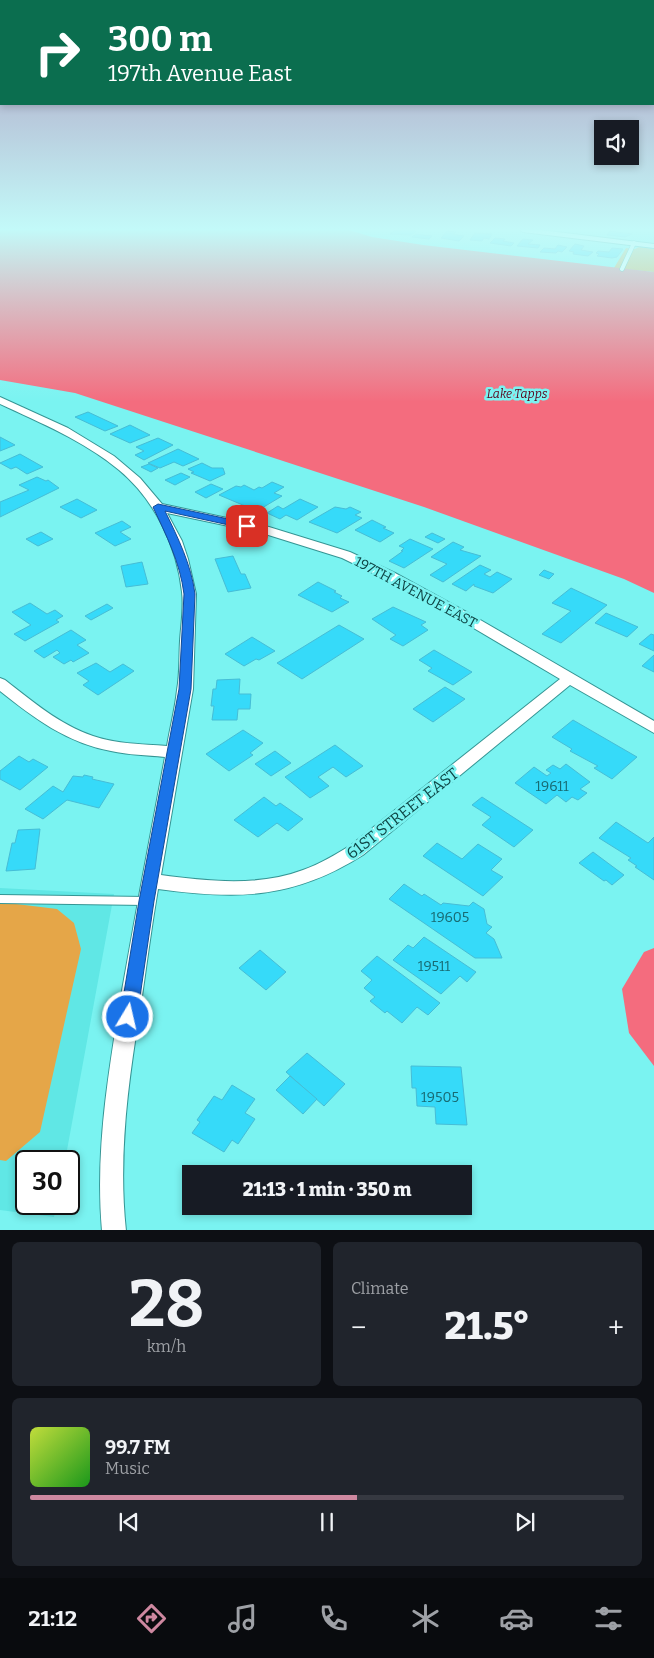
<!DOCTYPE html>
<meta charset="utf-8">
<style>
:root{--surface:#171b24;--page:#20242c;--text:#f1f3f6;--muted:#9ea1a6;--line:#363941;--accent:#ce88a0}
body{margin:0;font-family:Bitter,serif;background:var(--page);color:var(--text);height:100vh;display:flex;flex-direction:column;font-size:19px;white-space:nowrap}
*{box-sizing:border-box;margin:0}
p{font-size:16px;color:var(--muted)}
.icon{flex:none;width:28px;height:28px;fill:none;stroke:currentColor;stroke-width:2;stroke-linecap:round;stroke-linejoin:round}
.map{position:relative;height:1230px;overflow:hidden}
.sheet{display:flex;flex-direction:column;gap:12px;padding:12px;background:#0d0f14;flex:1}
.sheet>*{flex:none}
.banner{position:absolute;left:0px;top:0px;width:655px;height:105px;box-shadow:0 2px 8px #0003;background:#0b6e4f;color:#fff;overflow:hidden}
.buttons{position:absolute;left:594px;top:120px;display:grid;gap:10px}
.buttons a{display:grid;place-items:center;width:45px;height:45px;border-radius:0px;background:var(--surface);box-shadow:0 2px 8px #0003;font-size:25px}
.speed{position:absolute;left:15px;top:1150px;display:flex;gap:10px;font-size:25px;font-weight:700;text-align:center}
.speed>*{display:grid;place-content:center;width:65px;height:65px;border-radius:50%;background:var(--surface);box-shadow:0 2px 8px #0003;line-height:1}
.speed .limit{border:2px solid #111;border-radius:8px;background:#fff;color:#111}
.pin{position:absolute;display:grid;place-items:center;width:42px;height:42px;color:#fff;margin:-21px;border-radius:10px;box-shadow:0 2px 8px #0006}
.me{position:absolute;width:55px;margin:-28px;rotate:9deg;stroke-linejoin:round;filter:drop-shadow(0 0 4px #0008)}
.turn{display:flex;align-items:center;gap:18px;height:105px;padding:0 25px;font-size:22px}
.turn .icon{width:65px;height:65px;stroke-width:2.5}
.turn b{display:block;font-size:35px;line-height:42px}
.big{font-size:38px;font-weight:800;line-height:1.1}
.sheet .tile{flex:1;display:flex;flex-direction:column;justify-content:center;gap:8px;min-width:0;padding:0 18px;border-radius:8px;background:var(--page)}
.sheet .dial{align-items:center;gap:0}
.dial b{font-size:65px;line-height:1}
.song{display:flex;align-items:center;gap:15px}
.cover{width:60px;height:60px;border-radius:8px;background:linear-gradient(135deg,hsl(70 70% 55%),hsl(120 70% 35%))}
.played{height:5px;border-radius:2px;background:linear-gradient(90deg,var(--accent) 55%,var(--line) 55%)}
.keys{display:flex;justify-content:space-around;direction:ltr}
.heat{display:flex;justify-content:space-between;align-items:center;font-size:28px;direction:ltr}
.sheet .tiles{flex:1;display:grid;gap:12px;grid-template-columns:1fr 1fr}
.tile:last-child{grid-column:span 2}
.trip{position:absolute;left:182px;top:1165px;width:290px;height:50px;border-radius:0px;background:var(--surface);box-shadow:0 2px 8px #0003;font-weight:800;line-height:50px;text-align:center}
.menu{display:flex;height:80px;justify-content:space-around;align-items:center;background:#090b0e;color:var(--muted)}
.menu .icon{width:35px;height:35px}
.menu .active{color:var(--accent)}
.menu b{font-size:22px;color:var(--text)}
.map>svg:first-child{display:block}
</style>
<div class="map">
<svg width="654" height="1231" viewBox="0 0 654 1231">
<rect width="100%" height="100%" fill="#7af3f1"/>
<path fill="#60e7e5" d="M 0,888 L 114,894 L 65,1161 L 26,1161 L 26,1204 L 57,1204 L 54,1217 L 0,1210 Z"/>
<g fill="#e5a648">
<path d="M 639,247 L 654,249 L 654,272 L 614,268 L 626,248 L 635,249 Z"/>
<path d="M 0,902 L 57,909 L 74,923 L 81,949 L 40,1132 L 6,1161 L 0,1160 Z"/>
</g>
<g fill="#f46c7e">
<path d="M 0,230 L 349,230 L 372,237 L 423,245 L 654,272 L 654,593 L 624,579 L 424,507 L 75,393 L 0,380 Z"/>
<path d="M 654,948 L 654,1066 L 629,1033 L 622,989 L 644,952 Z"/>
</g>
<g fill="#36daf9" stroke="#46bdd6">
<path d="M 395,230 L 412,230 L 416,231 L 411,235 L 390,234 Z"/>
<path d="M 447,231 L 456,232 L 453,234 L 464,236 L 459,241 L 441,238 Z"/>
<path d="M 610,231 L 632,234 L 625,237 L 607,235 Z"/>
<path d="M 475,233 L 492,234 L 489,239 L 484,238 L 482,241 L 470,240 Z"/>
<path d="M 416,234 L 432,236 L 429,239 L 412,237 Z"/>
<path d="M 495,238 L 505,239 L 503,241 L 514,243 L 511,246 L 490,243 Z"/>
<path d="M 523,239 L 533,240 L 528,244 L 540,245 L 538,248 L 517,246 Z"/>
<path d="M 575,244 L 584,246 L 581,250 L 593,252 L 588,256 L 573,254 L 574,252 L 569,251 Z"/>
<path d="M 558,245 L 567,247 L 562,252 L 558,251 L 556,253 L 540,252 L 544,248 L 555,249 Z"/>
<path d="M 612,248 L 623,249 L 617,257 L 612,258 L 597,256 L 599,254 L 596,253 L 598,251 L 609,252 Z"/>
<path d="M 88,412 L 118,426 L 105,431 L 75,417 Z"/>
<path d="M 130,425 L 150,435 L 130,443 L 110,434 Z"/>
<path d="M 0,437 L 15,445 L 0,451 Z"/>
<path d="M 158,438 L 173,445 L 144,460 L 135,455 L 144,451 L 136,447 Z"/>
<path d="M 178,449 L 199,459 L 183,466 L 174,462 L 160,468 L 148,463 Z"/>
<path d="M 20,454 L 43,467 L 27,474 L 16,467 L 11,469 L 0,463 Z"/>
<path d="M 202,463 L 212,468 L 223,468 L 225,474 L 210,481 L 191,473 L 194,472 L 188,469 Z"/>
<path d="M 149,464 L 158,468 L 151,472 L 141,467 Z"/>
<path d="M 181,473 L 190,477 L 175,485 L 165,480 Z"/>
<path d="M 37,477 L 46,481 L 48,480 L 59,488 L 0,517 L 0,502 L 29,490 L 19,485 Z"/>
<path d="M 272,482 L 284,487 L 274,493 L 282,496 L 257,511 L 219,495 L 236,486 L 241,487 L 244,485 L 254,490 L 259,487 L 262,488 Z"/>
<path d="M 211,484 L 223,489 L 206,498 L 195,492 Z"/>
<path d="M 77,499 L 97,510 L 81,518 L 60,507 Z"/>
<path d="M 300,499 L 318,507 L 297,520 L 286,515 L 280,519 L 267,513 L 278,506 L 283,509 Z"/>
<path d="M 335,507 L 346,509 L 350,507 L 361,512 L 355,515 L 362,518 L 337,533 L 309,522 Z"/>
<path d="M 372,520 L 386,527 L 383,528 L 394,533 L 380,542 L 355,530 Z"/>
<path d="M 122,521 L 131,527 L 120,532 L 131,539 L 115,546 L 95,533 Z"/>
<path d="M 41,532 L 53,539 L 38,546 L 26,539 Z"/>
<path d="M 432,533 L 445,539 L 438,543 L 425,537 Z"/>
<path d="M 410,539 L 433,549 L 404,568 L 389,561 L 403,551 L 401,551 L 404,548 L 399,546 Z"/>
<path d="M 453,542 L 464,547 L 460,550 L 481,556 L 443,582 L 430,575 L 447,564 L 431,557 Z"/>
<path d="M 233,556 L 241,574 L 245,574 L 251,588 L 228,592 L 215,559 Z"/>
<path d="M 142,562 L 148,584 L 126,587 L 121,566 Z"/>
<path d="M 480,565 L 491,570 L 484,574 L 490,577 L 497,572 L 512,579 L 493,593 L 474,586 L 474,584 L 466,591 L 452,584 Z"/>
<path d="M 544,570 L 554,574 L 549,579 L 539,575 Z"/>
<path d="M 318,582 L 336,591 L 334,592 L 342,596 L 340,598 L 349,602 L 332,612 L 298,595 Z"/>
<path d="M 571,588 L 607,605 L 561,643 L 542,634 L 571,611 L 552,603 Z"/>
<path d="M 30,603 L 47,614 L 55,610 L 63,616 L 56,620 L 59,622 L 25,641 L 14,634 L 31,625 L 12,612 Z"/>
<path d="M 107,604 L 113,608 L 91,620 L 85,616 Z"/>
<path d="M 393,607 L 426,622 L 421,625 L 428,630 L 403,646 L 390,639 L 396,635 L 372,619 Z"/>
<path d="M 606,613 L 638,627 L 627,637 L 595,623 Z"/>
<path d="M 339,625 L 364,639 L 302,679 L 277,663 Z"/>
<path d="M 71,630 L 86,640 L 77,645 L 89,653 L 73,662 L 71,660 L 64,664 L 53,657 L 60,653 L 57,650 L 44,658 L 34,651 Z"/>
<path d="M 651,634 L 654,635 L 654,651 L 639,644 Z"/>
<path d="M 252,637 L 275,651 L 259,660 L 256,659 L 244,666 L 225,654 Z"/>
<path d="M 434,650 L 472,672 L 453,685 L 428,671 L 432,668 L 419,660 Z"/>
<path d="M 654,655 L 654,672 L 642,666 Z"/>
<path d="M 96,663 L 110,672 L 123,664 L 134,671 L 98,695 L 83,685 L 89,681 L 77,673 Z"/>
<path d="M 240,679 L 239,694 L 251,694 L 250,709 L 238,709 L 237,720 L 212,720 L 214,706 L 211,706 L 213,689 L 216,689 L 217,680 Z"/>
<path d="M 445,687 L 465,699 L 433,722 L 413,709 Z"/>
<path d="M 573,720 L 637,757 L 612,779 L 594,768 L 598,766 L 570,751 L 572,749 L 552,737 Z"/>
<path d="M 243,730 L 263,743 L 250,753 L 253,755 L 229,771 L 206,754 Z"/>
<path d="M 335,745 L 363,766 L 346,777 L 333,767 L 318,777 L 329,786 L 310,798 L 285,777 Z"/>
<path d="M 275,751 L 291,763 L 271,776 L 255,764 Z"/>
<path d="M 19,756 L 29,762 L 33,759 L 48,767 L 20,790 L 0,779 L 0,771 Z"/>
<path d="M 566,764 L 590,782 L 580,789 L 587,793 L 578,800 L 572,797 L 566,802 L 557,795 L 546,804 L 515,783 L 534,767 L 547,776 L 551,773 L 546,770 L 553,765 L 560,769 Z"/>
<path d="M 84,775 L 93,777 L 92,779 L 114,784 L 99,808 L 67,800 L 43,819 L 25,809 L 53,786 L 63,792 L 73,776 L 83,777 Z"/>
<path d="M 264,797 L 276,806 L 280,803 L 303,819 L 288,831 L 277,823 L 258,837 L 234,820 Z"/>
<path d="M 482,797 L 533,830 L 514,847 L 482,825 L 491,817 L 472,805 Z"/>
<path d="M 616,822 L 648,843 L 654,837 L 654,880 L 635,867 L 637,866 L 628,860 L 631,858 L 599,838 Z"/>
<path d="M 40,829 L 35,869 L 6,871 L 12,843 L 15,843 L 18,830 Z"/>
<path d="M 437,843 L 462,859 L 478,844 L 502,859 L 491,870 L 503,877 L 483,896 L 423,856 Z"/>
<path d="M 593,852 L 624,875 L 612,885 L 606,880 L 604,881 L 579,863 Z"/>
<path d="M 404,884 L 422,896 L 424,894 L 441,905 L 443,903 L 469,906 L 473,902 L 484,909 L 487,924 L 492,927 L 486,933 L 494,939 L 502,958 L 475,958 L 389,899 Z"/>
<path d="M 424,937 L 476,972 L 467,982 L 460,976 L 441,994 L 393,960 L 408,945 L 413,948 Z"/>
<path d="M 260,950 L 286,972 L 266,990 L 239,968 Z"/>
<path d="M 377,956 L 440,1003 L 428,1015 L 417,1007 L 402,1023 L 387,1011 L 385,1013 L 370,1001 L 375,997 L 364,988 L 372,980 L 361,971 Z"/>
<path d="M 307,1053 L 345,1084 L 324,1106 L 286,1072 Z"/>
<path d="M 411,1066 L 461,1067 L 467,1125 L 436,1124 L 435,1107 L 417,1106 L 416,1088 L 412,1088 Z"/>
<path d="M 290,1076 L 317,1099 L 303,1114 L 276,1090 Z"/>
<path d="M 232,1085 L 255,1099 L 245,1113 L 255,1119 L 238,1144 L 232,1140 L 224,1152 L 192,1133 L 200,1122 L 197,1120 L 214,1096 L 222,1100 Z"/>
</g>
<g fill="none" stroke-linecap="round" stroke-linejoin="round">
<defs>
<path id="service-far1" d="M 622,269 L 634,243"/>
<path id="service" d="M 0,899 L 146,901"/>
<g id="minor">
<path d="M 520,230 L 541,230 L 654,244 L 654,248 L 523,232 Z"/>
<path d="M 0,397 L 68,428 L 114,456 L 140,478 L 162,504 L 269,527 L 350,552 L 395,573 L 470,614 L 654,721 L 654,733 L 570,685 L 363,855 C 293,899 239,900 158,889 C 151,929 146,970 140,1010 C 128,1083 118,1157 126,1231 L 102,1231 C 95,1152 108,1074 121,996 C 135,916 150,837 165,757 C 147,755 128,755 111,751 C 67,743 34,718 0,691 L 0,678 L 5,680 C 32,701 60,725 93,736 C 117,744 142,744 167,746 C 170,728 175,709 177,690 C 180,674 179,657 180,641 C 181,625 184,608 182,592 C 177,546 155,500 119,470 C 84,441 41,423 0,404 ZM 167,513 L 262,533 L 342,558 L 385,579 L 460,620 L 560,679 L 351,845 C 335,855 320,864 303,870 C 258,887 207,881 161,875 L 193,689 L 196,594 L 188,559 L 182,541 Z"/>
</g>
</defs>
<use href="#service-far1" stroke="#359594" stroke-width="5"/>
<use href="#service" stroke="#359594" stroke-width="10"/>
<use href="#minor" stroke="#359594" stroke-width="2"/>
<use href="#service-far1" stroke="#fff" stroke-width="4"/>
<use href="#service" stroke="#fff" stroke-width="8"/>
<use href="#minor" fill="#fff" fill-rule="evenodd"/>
</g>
<linearGradient id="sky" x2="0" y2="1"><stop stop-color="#ad97be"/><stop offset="0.57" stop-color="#c3faf9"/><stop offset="1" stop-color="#c3faf9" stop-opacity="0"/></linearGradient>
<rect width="654" height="402" fill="url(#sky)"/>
<path fill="#1a73e8" stroke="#114b97" d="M 158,504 L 247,523 L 252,526 L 247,529 L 165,511 C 178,538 191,564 195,594 L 191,689 L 154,901 L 137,1017 L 134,1023 L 128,1025 L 122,1023 L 120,1017 L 139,901 L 179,689 L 184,594 C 180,562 166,535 153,507 Z"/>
<g text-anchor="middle" stroke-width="5" stroke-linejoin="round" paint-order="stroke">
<g font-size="12" font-style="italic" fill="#5a001a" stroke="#7af3f1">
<text x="517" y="398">Lake Tapps</text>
</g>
<g font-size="14" fill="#0e4545" stroke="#7af3f1">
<text transform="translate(416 592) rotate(28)" y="5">197TH AVENUE EAST</text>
</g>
<g font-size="14" fill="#186a72">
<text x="552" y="791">19611</text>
<text x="450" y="922">19605</text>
<text x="434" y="971">19511</text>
<text x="440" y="1102">19505</text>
</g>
<g font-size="16" fill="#0e4545" stroke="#7af3f1">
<text transform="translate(402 813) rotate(-38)" y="6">61ST STREET EAST</text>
</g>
</g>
</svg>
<div class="buttons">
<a><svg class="icon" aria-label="sound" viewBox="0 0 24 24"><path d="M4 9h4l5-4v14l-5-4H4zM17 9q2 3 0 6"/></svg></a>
</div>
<div class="speed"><div class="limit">30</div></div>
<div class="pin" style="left:247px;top:526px;background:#d93025"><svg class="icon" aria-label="arrive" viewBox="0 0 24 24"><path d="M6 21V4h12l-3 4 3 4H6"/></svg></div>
<svg class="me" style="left:128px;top:1017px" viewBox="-20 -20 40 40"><circle r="17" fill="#1a73e8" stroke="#fff" stroke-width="3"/><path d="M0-11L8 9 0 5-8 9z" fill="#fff"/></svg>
<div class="trip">21:13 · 1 min · 350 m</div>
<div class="banner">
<div class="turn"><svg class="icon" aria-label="right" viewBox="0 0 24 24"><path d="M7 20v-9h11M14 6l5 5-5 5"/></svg><div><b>300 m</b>197th Avenue East</div></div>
</div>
</div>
<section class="sheet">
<div class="tiles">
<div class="tile dial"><b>28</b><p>km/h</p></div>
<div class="tile"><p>Climate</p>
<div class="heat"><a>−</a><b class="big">21.5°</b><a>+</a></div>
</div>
<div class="tile">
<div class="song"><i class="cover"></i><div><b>99.7 FM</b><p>Music</p></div></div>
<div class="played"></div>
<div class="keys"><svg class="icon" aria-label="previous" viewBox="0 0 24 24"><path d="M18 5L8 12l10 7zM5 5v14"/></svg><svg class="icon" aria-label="pause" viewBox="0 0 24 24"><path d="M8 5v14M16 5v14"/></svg><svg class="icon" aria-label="next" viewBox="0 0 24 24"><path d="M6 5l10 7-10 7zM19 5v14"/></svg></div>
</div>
</div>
</section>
<nav class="menu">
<b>21:12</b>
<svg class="icon active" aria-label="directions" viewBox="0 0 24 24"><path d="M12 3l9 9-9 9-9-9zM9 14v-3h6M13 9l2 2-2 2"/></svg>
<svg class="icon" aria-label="music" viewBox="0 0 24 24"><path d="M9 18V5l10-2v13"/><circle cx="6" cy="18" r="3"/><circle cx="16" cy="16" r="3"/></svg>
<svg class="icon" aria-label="phone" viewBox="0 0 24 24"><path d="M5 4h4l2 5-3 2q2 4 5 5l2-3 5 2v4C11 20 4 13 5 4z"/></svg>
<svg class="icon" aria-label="climate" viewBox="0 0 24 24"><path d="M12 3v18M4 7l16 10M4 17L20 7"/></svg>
<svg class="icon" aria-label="car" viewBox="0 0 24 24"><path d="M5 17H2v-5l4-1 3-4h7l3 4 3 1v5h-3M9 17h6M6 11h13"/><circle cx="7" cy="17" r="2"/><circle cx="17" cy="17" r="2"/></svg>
<svg class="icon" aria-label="filters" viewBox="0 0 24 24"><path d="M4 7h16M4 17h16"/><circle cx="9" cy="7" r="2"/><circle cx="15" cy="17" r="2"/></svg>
</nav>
